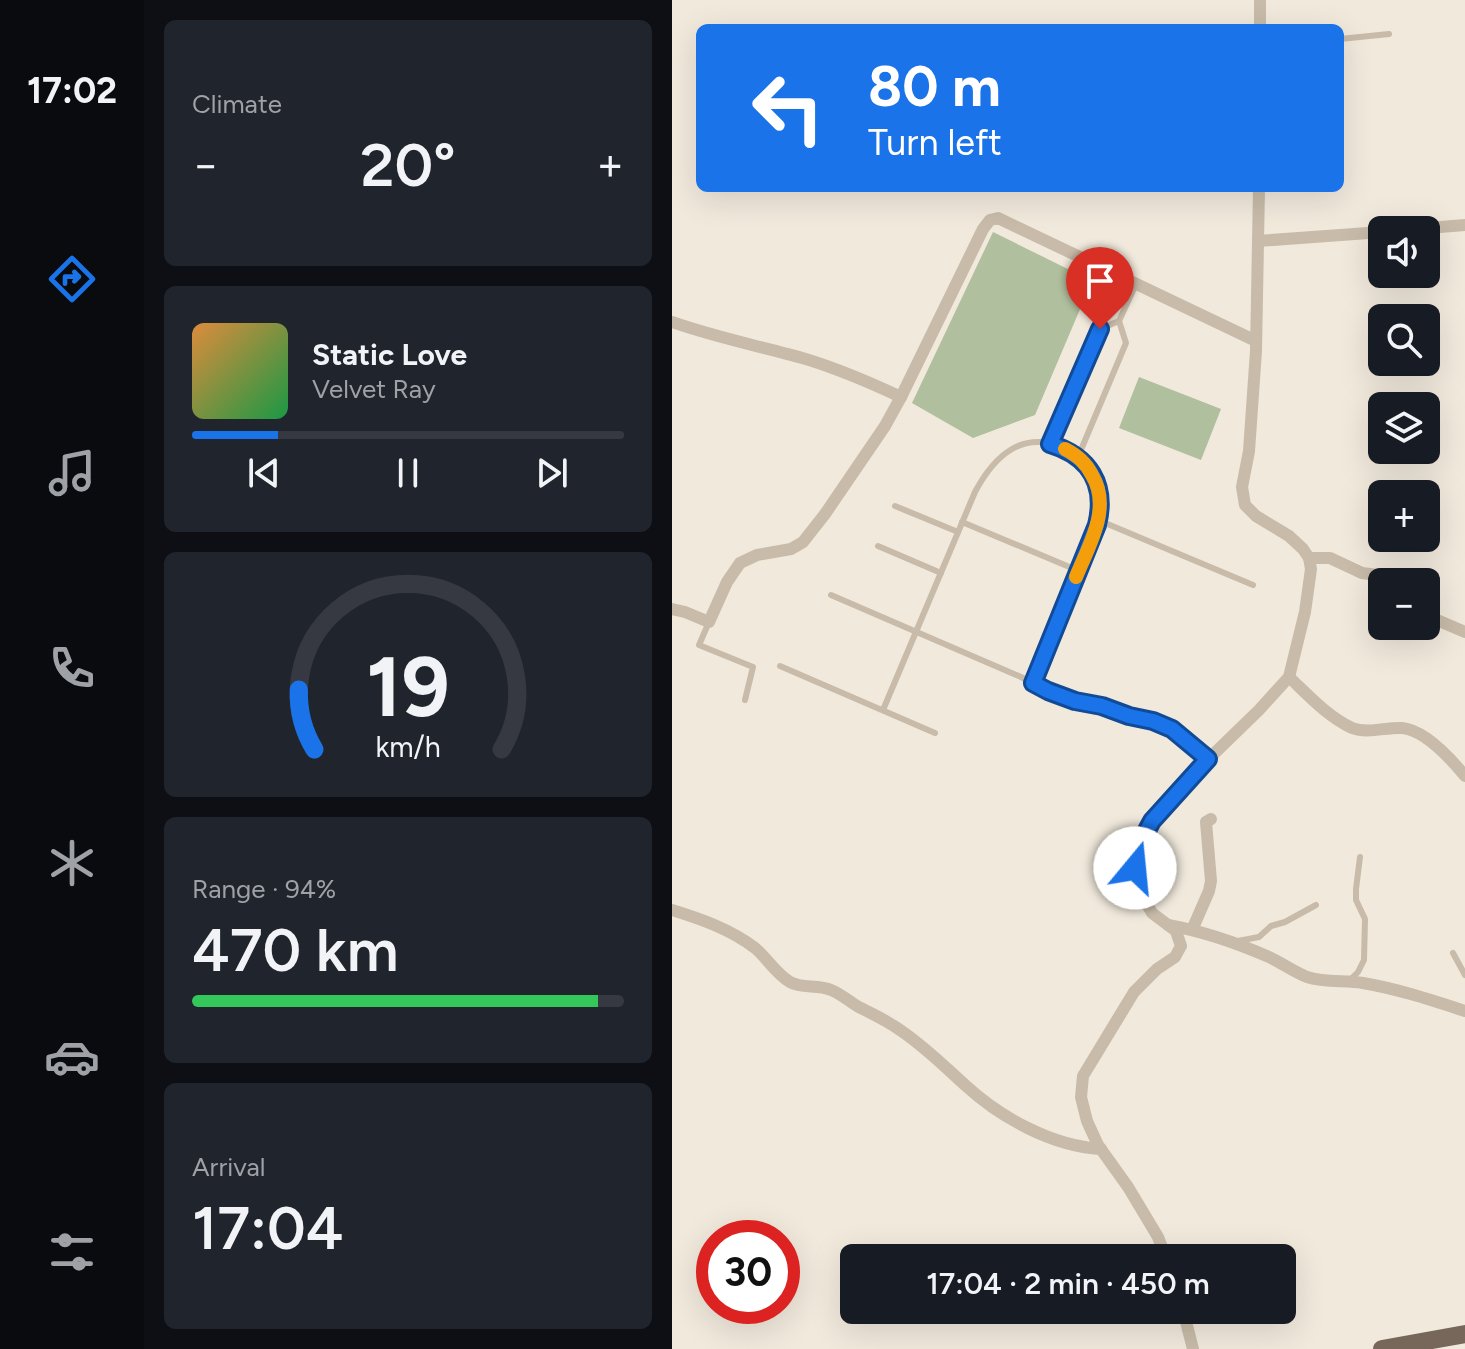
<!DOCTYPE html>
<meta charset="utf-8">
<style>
:root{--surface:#171b24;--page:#20242c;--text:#f1f3f6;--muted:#9ea1a6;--line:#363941;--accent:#1a73e8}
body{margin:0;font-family:Figtree,sans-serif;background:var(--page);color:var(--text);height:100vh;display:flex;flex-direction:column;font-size:30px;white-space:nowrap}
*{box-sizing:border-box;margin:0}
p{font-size:26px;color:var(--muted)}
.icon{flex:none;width:44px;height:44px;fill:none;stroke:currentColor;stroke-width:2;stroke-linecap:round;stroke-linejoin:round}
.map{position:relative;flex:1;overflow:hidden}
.drawer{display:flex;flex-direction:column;gap:20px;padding:20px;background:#0d0f14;width:528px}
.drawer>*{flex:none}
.guide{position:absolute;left:24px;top:24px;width:648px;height:168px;border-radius:12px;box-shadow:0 8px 32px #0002;background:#1a73e8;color:#fff;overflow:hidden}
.controls{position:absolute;left:696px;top:216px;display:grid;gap:16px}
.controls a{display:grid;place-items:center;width:72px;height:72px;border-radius:12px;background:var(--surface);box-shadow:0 8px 32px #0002;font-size:40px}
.speed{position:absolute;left:24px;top:1220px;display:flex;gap:16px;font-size:40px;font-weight:700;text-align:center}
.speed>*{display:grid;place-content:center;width:104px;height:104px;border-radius:50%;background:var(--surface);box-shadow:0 8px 32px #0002;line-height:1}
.speed .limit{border:12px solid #d22;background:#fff;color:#111}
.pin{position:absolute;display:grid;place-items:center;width:68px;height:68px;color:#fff;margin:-82px -34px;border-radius:50% 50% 50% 0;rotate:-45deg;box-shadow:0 0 8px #0007}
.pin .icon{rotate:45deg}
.me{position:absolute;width:88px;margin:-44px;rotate:17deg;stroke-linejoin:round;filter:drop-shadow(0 0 6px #0008)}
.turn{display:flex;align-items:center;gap:28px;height:168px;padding:0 40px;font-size:36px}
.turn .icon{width:104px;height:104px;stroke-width:2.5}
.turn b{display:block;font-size:56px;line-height:68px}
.big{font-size:60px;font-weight:600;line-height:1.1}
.drawer .tile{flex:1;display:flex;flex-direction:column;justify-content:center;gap:12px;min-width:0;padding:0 28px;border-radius:12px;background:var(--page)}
.drawer .dial{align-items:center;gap:0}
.dial svg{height:208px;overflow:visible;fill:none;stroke:var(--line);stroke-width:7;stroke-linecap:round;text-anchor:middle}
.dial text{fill:var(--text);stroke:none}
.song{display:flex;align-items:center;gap:24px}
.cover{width:96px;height:96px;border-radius:12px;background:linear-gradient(135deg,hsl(30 70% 55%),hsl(140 70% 35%))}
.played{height:8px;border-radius:4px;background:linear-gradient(90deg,var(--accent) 20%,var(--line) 20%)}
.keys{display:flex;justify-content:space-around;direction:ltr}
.heat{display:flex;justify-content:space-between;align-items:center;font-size:44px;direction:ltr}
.charge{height:12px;border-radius:6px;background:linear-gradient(90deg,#34c759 94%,var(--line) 0)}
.trip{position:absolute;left:168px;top:1244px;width:456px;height:80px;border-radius:12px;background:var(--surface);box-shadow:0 8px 32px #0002;font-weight:600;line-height:80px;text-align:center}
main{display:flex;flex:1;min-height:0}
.dock{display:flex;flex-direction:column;width:144px;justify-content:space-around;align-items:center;background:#090b0e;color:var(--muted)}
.dock .icon{width:56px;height:56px}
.dock .on{color:var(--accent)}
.dock b{font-size:36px;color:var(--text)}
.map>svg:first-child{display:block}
</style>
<main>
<nav class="dock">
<b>17:02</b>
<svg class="icon on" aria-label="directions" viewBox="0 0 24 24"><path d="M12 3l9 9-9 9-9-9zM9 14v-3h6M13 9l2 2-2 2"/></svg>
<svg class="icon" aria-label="music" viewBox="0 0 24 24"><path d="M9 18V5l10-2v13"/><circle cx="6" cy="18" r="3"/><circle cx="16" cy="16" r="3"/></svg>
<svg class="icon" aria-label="phone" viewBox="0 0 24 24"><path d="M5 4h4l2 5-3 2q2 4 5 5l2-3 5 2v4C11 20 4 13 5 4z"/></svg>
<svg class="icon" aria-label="climate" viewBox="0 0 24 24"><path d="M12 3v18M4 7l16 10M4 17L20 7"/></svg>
<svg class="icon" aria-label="car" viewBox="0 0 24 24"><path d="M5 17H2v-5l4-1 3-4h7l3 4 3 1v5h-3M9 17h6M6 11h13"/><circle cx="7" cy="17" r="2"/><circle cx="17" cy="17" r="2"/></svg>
<svg class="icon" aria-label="filters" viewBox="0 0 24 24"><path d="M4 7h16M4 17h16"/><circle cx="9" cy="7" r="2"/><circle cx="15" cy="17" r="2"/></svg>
</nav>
<section class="drawer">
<div class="tile"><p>Climate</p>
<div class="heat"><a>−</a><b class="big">20°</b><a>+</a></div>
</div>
<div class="tile">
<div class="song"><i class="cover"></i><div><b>Static Love</b><p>Velvet Ray</p></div></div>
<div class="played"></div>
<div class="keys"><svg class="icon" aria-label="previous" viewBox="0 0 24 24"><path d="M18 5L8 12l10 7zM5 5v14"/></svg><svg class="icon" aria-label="pause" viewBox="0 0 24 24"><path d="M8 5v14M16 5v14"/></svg><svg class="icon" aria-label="next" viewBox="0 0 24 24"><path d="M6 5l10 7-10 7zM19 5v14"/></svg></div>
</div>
<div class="tile dial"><svg viewBox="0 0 100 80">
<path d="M14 69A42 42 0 1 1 86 69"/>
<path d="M14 69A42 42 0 0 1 8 46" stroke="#1a73e8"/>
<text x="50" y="56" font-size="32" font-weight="700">19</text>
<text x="50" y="72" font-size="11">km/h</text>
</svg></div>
<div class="tile"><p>Range · 94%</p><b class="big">470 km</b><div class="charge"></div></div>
<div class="tile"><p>Arrival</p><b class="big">17:04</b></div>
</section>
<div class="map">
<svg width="793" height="1349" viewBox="0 0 793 1349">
<rect width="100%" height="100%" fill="#f1e9dc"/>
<g fill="#b0bf9d">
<path d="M 321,232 L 420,281 L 363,415 L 301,438 L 240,403 Z"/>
<path d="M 467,377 L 549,409 L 529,460 L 447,428 Z"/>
</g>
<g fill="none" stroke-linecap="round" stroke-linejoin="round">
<g stroke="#c8bba9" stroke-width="6">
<path d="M 668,39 L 717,34"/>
<path d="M 378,444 L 428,329 L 447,321 L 464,284"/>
<path d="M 406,457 L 454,343 L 447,321"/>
<path d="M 223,506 L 286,532"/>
<path d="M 426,520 L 581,585"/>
<path d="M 290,522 L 407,571"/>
<path d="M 206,546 L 269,573"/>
<path d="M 159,595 L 349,677 L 376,691 L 403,701 L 430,706 L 457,716 L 481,721 L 500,729 L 536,759"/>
<path d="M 37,622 L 27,645 L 81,667 L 73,700"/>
<path d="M 108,666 L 263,733"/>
<path d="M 211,710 L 303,492 C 312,475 323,459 340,449 C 376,428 420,457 428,494 C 430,504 428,515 425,525 L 361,683"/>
<path d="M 566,941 L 587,937 L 599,926 L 613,922 L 644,905"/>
<path d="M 781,953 L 793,975"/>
<path d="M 679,979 L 686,972 L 692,960 L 693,919 L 684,900 L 684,889 L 688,857"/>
</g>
<g stroke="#c8bba9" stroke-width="12">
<path d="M 588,28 L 588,0"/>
<path d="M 732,230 L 793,225"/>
<path d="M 586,241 L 710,232"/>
<path d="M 0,322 C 45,338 92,347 137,360 C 169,370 199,383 229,397"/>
<path d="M 637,558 L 658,558 L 690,573 L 714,576 L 721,582"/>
<path d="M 0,609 L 13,612 L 37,622 L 55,582 L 68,563 L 85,555 L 119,549 L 126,545 L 131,542 L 153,514 L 213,426 L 229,397 L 311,229 L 318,220 L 326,218 L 584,341"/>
<path d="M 754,611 L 765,620 L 793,632"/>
<path d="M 617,677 C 636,695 656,717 680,728 C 696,734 714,727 730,728 C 753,730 779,759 793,776"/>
<path d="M 0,910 C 29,919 58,929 83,948 C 95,958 104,974 118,982 C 130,989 146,984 159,990 C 169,994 177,1001 185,1006 C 200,1014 214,1020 228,1030 C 252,1046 272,1066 293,1085 C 329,1118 380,1146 429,1149"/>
<path d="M 496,925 C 530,931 565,943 597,957 C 610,963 622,972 635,977 C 653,983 673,980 691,983 C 726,989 759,1000 793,1011"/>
<path d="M 520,930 L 537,891 L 539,881 L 534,822 L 539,819"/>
<path d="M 494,1258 L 486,1237 L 456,1187 L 426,1145 L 415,1121 L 409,1097 L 411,1076 L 462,992 L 485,969 L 503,957 L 509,946 L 504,931 L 480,913 L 468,892 L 463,868 L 466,847 L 480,821 L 519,776 L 587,710 L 617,677 L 633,612 L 639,569 L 637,558 L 631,549 L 617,536 L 584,516 L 573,505 L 570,487 L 577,451 L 584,351 L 587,188"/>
<path d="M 511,1310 L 521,1349"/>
</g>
<path stroke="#77675a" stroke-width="18" d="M 710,1349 L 793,1334"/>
</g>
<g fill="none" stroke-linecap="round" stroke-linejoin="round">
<defs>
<path id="route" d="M 428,329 L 378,444 C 417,456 435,484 425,525 L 361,683 L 376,691 L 403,701 L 430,706 L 457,716 L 481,721 L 500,729 L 536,759 L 480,821 L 466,847 L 463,868"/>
</defs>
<use href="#route" stroke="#114b97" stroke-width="20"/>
<use href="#route" stroke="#1a73e8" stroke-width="14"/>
<path stroke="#f59e0b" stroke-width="14" d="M 393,449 C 406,456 414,463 420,475 C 440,508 417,545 404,577"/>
</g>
</svg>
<div class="controls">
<a><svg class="icon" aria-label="sound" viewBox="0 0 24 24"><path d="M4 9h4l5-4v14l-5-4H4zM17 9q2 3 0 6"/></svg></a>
<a><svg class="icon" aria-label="search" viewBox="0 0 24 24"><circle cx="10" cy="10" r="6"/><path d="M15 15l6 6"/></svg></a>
<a><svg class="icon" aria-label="layers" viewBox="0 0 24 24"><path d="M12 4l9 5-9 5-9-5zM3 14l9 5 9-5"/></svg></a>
<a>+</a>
<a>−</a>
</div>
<div class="speed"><div class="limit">30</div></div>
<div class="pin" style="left:428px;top:329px;background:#d93025"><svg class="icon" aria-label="arrive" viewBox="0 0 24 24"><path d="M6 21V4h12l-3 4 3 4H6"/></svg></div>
<svg class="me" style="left:463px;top:868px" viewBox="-20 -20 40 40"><circle r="19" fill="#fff"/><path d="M0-13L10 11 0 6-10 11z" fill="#1a73e8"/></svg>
<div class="trip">17:04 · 2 min · 450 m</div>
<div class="guide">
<div class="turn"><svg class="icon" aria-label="left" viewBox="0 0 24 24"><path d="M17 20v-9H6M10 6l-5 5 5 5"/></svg><div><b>80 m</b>Turn left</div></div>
</div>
</div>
</main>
